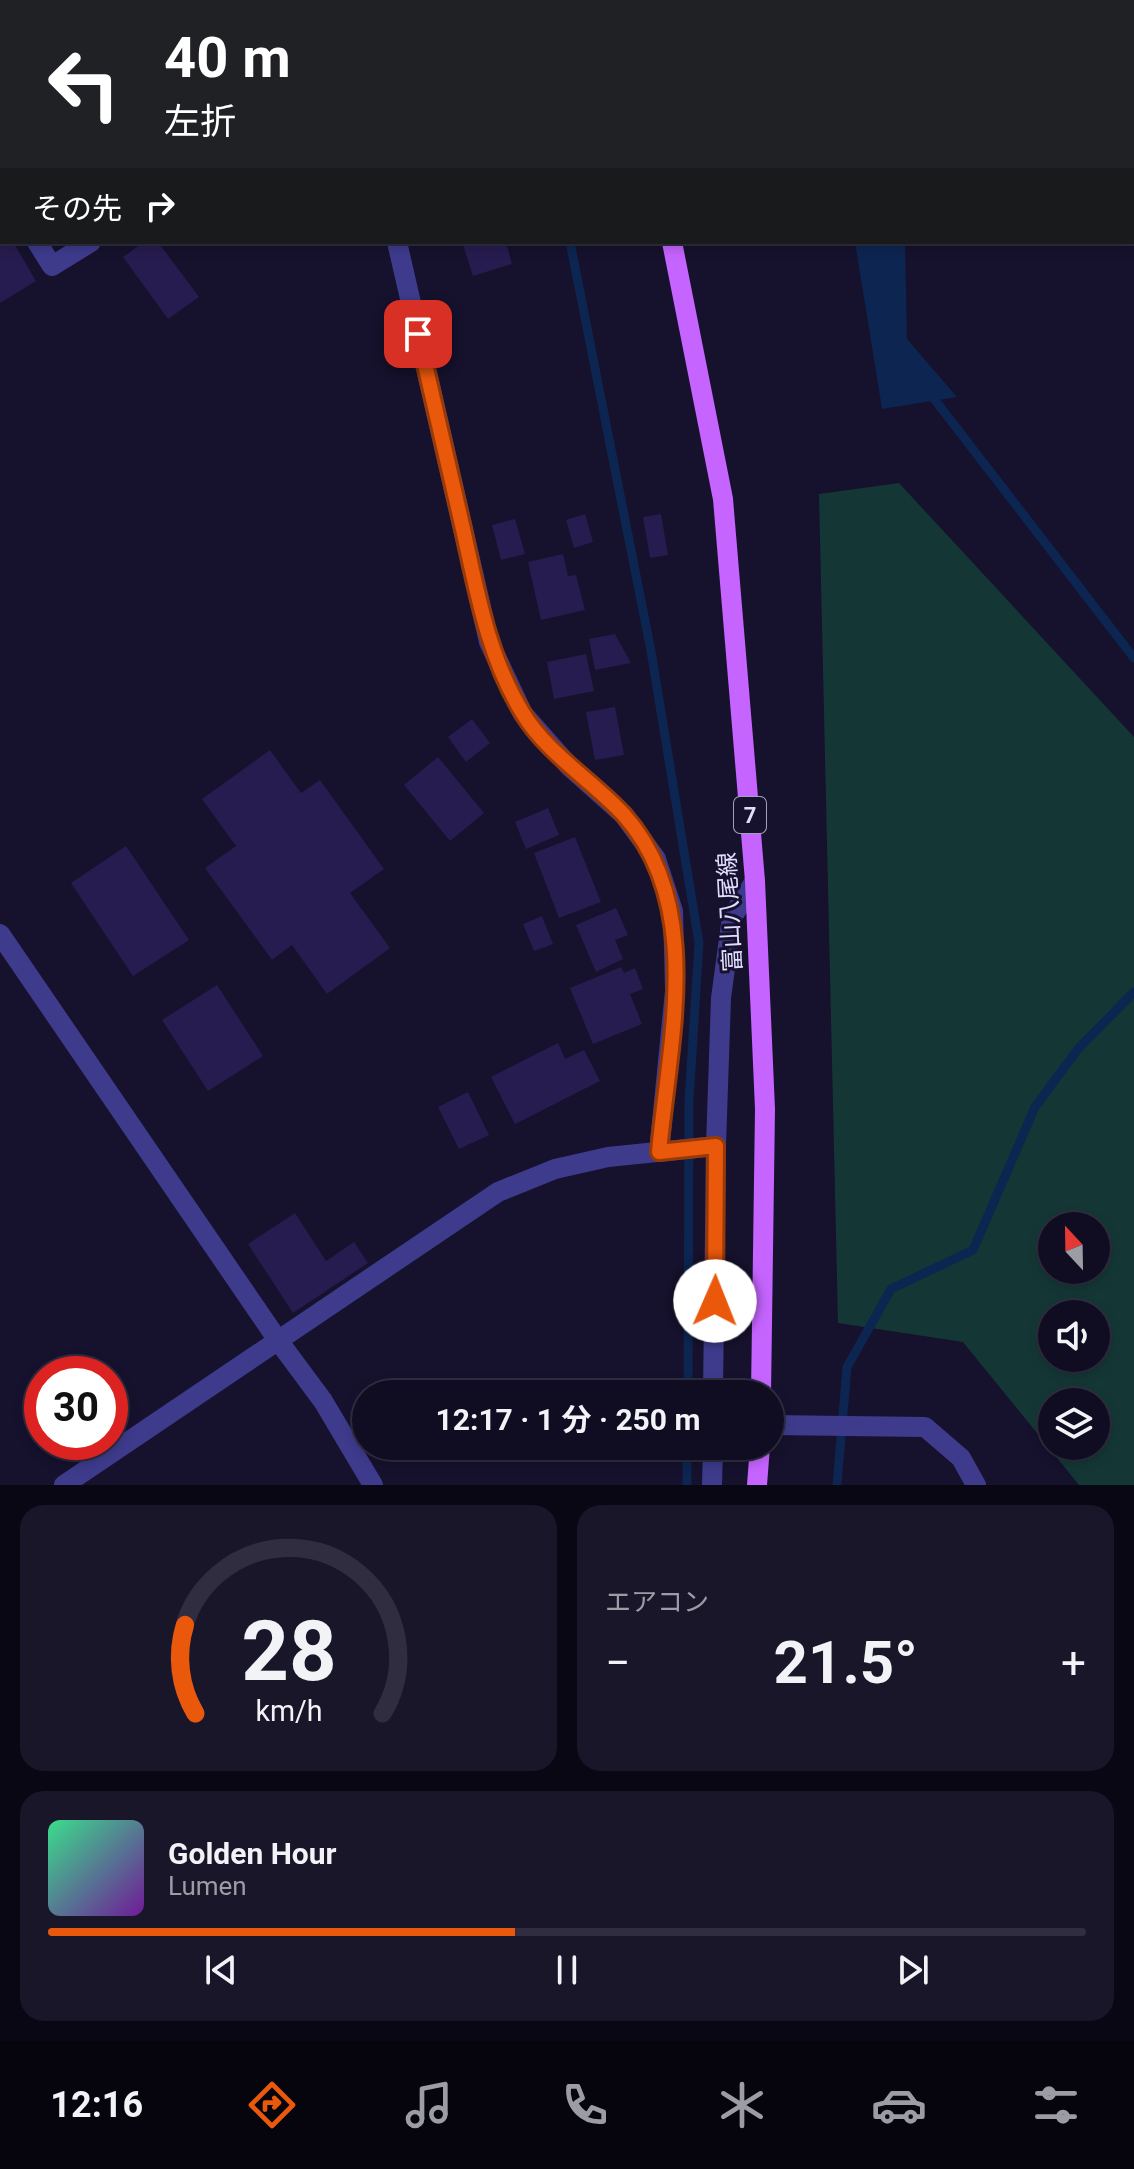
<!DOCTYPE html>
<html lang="ja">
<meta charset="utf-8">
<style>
:root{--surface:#100d22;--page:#19162a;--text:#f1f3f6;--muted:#9c9ca5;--line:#302d40;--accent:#ea580c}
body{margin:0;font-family:Roboto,"Noto Sans JP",sans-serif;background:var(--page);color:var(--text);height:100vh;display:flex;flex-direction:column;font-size:30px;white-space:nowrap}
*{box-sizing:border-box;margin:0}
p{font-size:26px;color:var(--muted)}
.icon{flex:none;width:44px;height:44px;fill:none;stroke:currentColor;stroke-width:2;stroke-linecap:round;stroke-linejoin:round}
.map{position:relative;height:1485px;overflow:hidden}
.drawer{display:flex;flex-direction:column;gap:20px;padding:20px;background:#090713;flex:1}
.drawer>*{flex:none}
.hud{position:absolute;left:0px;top:0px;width:1134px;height:244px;box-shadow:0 4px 12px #0003,0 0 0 2px var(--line);background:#202124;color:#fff;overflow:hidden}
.needle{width:52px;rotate:338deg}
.fabs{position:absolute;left:1038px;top:1212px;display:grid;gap:16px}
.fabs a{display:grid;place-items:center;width:72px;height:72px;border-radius:50%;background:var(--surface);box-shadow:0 4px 12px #0003,0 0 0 2px var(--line);font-size:40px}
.speed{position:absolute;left:24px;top:1356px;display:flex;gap:16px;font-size:40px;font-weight:700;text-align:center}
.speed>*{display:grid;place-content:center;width:104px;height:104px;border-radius:50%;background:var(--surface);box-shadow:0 4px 12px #0003,0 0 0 2px var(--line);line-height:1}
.speed .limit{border:12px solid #d22;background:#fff;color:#111}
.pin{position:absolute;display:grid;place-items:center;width:68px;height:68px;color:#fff;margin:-34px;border-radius:16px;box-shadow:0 4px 12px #0006}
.me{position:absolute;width:88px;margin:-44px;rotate:1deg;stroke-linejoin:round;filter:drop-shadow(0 0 6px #0008)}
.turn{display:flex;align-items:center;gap:28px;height:168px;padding:0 32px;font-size:36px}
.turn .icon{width:104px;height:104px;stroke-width:2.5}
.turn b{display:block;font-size:56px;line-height:68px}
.then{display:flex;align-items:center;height:76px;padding:0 32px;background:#0003;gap:16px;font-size:30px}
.big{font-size:60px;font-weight:700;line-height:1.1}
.drawer .widget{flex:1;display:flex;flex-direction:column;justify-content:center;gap:12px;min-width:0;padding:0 28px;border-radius:24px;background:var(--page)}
.drawer .dial{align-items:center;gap:0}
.dial svg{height:208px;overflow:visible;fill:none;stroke:var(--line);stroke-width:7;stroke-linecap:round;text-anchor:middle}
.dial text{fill:var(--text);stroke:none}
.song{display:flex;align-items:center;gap:24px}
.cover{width:96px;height:96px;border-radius:12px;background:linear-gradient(135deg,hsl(150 70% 55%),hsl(280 70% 35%))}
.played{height:8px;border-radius:4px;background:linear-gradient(90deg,var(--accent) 45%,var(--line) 45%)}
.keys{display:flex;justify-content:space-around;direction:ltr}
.heat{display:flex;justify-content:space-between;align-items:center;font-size:44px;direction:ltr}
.drawer .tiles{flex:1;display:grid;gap:20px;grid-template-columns:1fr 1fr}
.widget:last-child{grid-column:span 2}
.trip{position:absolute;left:352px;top:1380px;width:432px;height:80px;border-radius:40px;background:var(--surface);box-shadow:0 4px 12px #0003,0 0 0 2px var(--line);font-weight:700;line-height:80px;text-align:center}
.dock{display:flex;height:128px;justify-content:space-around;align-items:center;background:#06050e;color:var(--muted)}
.dock .icon{width:56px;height:56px}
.dock .active{color:var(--accent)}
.dock b{font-size:36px;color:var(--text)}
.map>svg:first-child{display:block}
</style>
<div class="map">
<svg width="1134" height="1485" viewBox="0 0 1134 1485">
<rect width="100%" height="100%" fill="#16112d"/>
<path fill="#143736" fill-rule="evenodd" d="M 899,483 L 1134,737 L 1134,1485 L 1079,1485 L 963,1342 L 838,1323 L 819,494 ZM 1052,1226 L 1096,1226 L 1096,1270 L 1052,1270 ZM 1052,1314 L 1096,1314 L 1096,1358 L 1052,1358 ZM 1052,1402 L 1096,1402 L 1096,1446 L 1052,1446 Z"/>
<path fill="#0c2551" d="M 855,242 L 905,242 L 907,339 L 957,397 L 882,409 Z"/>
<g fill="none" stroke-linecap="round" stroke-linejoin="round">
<g stroke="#0c2551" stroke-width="9">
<path d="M 523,0 L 523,2"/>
<path d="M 570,242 L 651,651 L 699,943 L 689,1100 L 688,1394"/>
<path d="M 928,391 L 1134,658"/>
<path d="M 687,1485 L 687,1446"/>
<path d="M 837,1485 L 847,1367 L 891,1289 L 973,1250 L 1035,1107 L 1078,1049 L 1134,992"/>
</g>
</g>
<g fill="#271c4f">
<path d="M 0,242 L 13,242 L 36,281 L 0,303 Z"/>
<path d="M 144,242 L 158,242 L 199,297 L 168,319 L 123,257 Z"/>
<path d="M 462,242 L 506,242 L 512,264 L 473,276 Z"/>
<path d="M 585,514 L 593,542 L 574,548 L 566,520 Z"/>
<path d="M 661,514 L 668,555 L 650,558 L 643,517 Z"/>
<path d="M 515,519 L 525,554 L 501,560 L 492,525 Z"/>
<path d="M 563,554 L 568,576 L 576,575 L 585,610 L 541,620 L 528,562 Z"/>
<path d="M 615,634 L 631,663 L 595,670 L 589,639 Z"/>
<path d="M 586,654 L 594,691 L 554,699 L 547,662 Z"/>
<path d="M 615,707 L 624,755 L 595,760 L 586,712 Z"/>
<path d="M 472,719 L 490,743 L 466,762 L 448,737 Z"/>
<path d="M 270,750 L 301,793 L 320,780 L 384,869 L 350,893 L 390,948 L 327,994 L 292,945 L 272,960 L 205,868 L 236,846 L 202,799 Z"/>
<path d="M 438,757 L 484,813 L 450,841 L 404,785 Z"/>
<path d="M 548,808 L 559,835 L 526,849 L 515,822 Z"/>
<path d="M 575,837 L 601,902 L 559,918 L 534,853 Z"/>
<path d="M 126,846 L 189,940 L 133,976 L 71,883 Z"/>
<path d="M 616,908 L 628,935 L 615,940 L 623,959 L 596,972 L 576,925 Z"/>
<path d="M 542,916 L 553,944 L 534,951 L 523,924 Z"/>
<path d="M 621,967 L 624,973 L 635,968 L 643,989 L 630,994 L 642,1024 L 593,1044 L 570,988 Z"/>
<path d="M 217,985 L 263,1056 L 208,1091 L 162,1020 Z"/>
<path d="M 558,1043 L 565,1059 L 584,1050 L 600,1081 L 515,1124 L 491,1077 Z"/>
<path d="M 468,1092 L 489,1135 L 459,1149 L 438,1107 Z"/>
<path d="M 295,1213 L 326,1261 L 354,1242 L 368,1263 L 293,1313 L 248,1244 Z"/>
</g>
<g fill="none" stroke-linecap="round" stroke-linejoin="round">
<g stroke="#3e3b8d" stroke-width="20">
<path d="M 306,0 L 307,2"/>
<path d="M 60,2 L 63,0"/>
<path d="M 0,39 L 2,38"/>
<path d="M 0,182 L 2,186"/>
<path d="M 37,242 L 52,266 L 91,242"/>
<path d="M 397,242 L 489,642 L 523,714 L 569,766 L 624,815 L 656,859 L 673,911 L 675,991 L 659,1152"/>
<path d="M 0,934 L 277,1339 L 323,1401 L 373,1485"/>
<path d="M 713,1394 L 716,1146"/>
<path d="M 770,1425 L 925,1427 L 961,1458 L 976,1485"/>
<path d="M 64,1485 L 498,1192 L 555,1169 L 608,1157 L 716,1146 L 721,998 L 732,917 L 755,881"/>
<path d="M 712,1485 L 713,1446"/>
</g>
<g stroke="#c564ff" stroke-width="20">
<path d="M 615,0 L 616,2"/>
<path d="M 672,242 L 723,499 L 755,881 L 765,1109 L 761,1394"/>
<path d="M 757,1485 L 760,1446"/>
</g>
</g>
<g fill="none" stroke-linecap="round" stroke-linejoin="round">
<defs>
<path id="route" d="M 418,334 C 433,399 448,464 463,529 C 477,592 488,656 522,712 C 547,754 592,780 624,815 C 705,906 669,1042 659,1152 L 716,1146 L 715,1301"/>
</defs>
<use href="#route" stroke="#983908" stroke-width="20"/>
<use href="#route" stroke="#ea580c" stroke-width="14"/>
</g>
<g text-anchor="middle" stroke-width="6" stroke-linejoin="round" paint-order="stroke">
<rect fill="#16112d" stroke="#a4a0c0" stroke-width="2" x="734" y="797" width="32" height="36" rx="6"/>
<g font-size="22" font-weight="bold" fill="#e1ddff">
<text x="750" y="823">7</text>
</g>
<g font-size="24" fill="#e1ddff" stroke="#16112d">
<text transform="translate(730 912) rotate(-93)" y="8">富山八尾線</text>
</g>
</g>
</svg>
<div class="fabs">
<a><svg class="needle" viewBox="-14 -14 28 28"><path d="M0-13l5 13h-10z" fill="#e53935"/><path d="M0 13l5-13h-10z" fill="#9c9ca5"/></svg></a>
<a><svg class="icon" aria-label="sound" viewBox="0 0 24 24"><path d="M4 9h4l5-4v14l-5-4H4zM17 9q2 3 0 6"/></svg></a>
<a><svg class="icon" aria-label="layers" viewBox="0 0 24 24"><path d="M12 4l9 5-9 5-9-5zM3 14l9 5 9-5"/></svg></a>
</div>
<div class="speed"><div class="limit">30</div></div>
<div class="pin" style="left:418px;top:334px;background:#d93025"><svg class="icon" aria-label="arrive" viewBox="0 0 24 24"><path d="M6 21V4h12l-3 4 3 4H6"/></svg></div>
<svg class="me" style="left:715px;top:1301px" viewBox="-20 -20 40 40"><circle r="19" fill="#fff"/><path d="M0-13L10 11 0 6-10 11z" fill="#ea580c"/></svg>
<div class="trip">12:17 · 1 分 · 250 m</div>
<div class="hud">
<div class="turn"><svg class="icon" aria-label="left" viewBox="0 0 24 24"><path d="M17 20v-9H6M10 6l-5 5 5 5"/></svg><div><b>40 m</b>左折</div></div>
<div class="then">その先<svg class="icon" aria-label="right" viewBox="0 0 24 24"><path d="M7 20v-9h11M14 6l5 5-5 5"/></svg></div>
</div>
</div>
<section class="drawer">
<div class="tiles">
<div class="widget dial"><svg viewBox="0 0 100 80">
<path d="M14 69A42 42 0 1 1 86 69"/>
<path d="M14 69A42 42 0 0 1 10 35" stroke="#ea580c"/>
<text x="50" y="56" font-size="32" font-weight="700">28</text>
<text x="50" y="72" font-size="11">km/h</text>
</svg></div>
<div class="widget"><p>エアコン</p>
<div class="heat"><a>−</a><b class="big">21.5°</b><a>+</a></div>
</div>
<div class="widget">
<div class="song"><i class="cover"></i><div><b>Golden Hour</b><p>Lumen</p></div></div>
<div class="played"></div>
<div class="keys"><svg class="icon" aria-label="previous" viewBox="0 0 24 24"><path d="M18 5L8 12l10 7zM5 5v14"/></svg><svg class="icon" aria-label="pause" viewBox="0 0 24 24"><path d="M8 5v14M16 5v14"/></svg><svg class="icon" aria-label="next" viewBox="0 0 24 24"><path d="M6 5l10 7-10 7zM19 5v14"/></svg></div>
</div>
</div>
</section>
<nav class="dock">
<b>12:16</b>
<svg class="icon active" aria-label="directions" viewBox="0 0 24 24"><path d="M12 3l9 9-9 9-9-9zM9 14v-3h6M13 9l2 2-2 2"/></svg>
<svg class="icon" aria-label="music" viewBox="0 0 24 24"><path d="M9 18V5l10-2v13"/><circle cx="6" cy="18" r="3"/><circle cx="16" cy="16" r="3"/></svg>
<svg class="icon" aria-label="phone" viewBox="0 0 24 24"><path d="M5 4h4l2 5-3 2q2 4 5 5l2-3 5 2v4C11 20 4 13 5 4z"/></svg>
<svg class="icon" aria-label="climate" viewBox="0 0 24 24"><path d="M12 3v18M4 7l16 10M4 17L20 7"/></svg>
<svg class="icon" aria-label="car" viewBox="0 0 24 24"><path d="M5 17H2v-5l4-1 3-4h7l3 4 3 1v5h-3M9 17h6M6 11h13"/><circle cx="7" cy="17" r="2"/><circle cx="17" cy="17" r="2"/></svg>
<svg class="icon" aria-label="filters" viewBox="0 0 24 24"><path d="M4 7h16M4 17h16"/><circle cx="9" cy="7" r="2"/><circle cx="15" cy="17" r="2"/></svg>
</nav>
